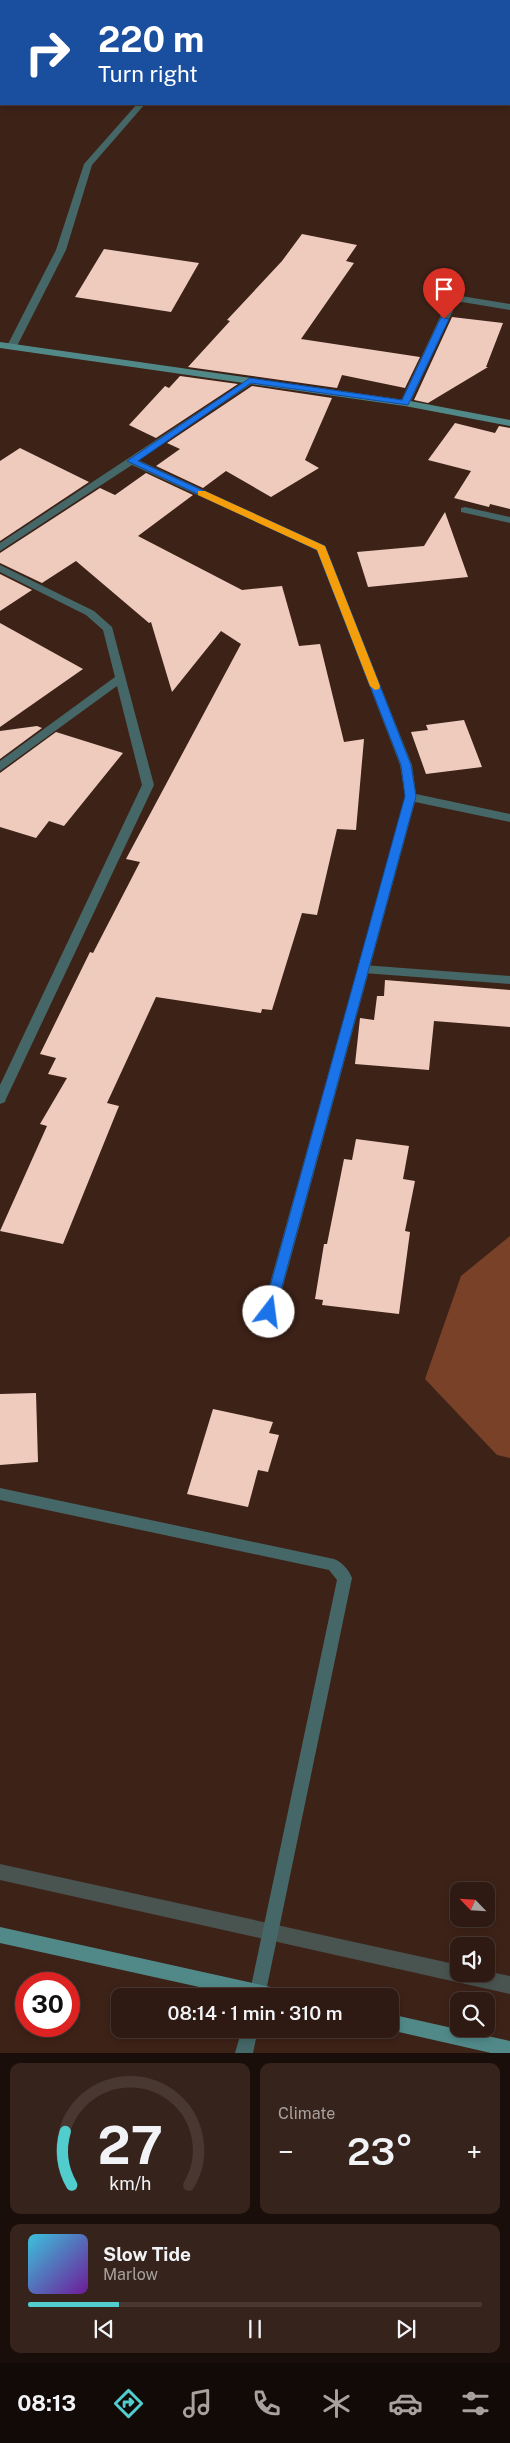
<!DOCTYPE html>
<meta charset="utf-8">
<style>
:root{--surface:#2e1a12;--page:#36231b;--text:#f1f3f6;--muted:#a7a19f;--line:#493832;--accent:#52cdce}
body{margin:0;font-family:"Public Sans",sans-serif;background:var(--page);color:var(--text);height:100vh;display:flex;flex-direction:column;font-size:19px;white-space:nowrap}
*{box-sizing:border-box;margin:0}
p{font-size:16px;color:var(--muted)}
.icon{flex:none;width:28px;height:28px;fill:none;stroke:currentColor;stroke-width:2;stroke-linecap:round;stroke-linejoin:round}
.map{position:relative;height:2053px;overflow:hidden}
.panel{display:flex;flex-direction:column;gap:10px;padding:10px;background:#190e0a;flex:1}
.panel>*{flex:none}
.guide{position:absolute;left:0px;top:0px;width:510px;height:105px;box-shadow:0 2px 8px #0003,0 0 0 1px var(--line);background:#1a4fa0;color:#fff;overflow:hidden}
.needle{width:32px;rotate:295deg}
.controls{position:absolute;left:450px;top:1882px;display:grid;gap:10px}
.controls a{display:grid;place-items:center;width:45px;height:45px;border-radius:10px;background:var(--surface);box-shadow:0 2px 8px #0003,0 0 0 1px var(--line);font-size:25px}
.speed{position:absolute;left:15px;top:1972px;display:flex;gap:10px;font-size:25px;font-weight:700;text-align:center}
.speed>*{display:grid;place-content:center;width:65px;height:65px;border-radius:50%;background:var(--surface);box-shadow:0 2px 8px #0003,0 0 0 1px var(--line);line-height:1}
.speed .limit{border:8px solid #d22;background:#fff;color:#111}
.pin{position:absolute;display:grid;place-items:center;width:42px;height:42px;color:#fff;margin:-51px -21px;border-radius:50% 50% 50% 0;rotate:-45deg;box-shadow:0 0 5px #0007}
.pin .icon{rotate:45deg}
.me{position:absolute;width:55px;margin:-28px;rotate:15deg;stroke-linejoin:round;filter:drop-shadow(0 0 4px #0008)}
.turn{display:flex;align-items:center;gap:18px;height:105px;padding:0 15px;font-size:22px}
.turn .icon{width:65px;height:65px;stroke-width:2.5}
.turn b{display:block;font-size:35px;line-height:42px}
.big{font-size:38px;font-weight:600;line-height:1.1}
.panel .tile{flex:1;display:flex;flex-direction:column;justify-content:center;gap:8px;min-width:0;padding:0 18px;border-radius:10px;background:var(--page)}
.panel .dial{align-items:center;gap:0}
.dial svg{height:130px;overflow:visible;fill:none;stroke:var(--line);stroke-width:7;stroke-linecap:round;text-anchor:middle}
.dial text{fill:var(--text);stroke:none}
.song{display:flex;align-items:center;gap:15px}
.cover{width:60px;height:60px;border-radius:8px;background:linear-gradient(135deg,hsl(190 70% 55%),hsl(280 70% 35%))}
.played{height:5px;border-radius:2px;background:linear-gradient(90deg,var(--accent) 20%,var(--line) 20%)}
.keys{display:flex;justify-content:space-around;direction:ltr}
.heat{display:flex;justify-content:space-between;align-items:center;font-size:28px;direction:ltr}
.panel .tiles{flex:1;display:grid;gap:10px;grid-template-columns:1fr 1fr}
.tile:last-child{grid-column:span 2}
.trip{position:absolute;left:111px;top:1988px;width:288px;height:50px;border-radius:10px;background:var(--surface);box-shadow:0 2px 8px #0003,0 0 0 1px var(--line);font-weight:600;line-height:50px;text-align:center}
.tabs{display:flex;height:80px;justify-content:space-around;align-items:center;background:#120a07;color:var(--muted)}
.tabs .icon{width:35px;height:35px}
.tabs .on{color:var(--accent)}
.tabs b{font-size:22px;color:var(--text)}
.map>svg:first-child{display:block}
</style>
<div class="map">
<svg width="510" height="2053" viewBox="0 0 510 2053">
<rect width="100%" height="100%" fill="#3d2218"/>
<path fill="#7a4129" d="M 510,1236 L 510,1458 L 497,1455 L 425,1379 L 461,1276 Z"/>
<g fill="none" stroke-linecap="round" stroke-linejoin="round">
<path fill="#495350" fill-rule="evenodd" d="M 0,1864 L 459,1965 L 459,1974 L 486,1974 L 486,1971 L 510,1976 L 510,1994 L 0,1880 Z"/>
</g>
<g fill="#efcbbd">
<path d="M 302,234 L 357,245 L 346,261 L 354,263 L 301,339 L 420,357 L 405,388 L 342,375 L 337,388 L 188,367 L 230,321 L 227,320 L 282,261 Z"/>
<path d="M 104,249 L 199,263 L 171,312 L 75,297 Z"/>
<path d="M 452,317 L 503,323 L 486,367 L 488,367 L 428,403 L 414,400 Z"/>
<path d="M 180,376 L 238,384 L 156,438 L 129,425 L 165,386 L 169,388 Z"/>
<path d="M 252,386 L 332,398 L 305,460 L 319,468 L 271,497 L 226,471 L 203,488 L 156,466 L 180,449 L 167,443 Z"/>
<path d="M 455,423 L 495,433 L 499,426 L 510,428 L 510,509 L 490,504 L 489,507 L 454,498 L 471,471 L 428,460 Z"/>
<path d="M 20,448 L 89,482 L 0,541 L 0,461 Z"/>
<path d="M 146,473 L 193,495 L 138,536 L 242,590 L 282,586 L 299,646 L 320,644 L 344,742 L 364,739 L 356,830 L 337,829 L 317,915 L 302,913 L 272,1010 L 262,1009 L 261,1013 L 156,997 L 107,1103 L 119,1106 L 63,1244 L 0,1231 L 47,1126 L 40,1124 L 67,1078 L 48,1074 L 56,1058 L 40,1054 L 90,952 L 93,953 L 140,862 L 126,859 L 241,644 L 221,631 L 172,692 L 151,622 L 149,623 L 76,561 L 42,583 L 0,563 L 0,553 L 100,488 L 115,495 Z"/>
<path d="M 445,512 L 468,577 L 368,587 L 357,552 L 424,546 Z"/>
<path d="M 0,574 L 32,590 L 0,611 Z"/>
<path d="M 0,623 L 83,669 L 0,727 Z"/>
<path d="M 464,720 L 482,767 L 426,774 L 411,732 L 428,730 L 426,725 Z"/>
<path d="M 37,726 L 42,728 L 0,759 L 0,731 Z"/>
<path d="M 56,732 L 123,753 L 64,826 L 49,821 L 36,838 L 0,827 L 0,773 Z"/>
<path d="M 385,980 L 510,990 L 510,1027 L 434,1021 L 429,1070 L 355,1064 L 360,1018 L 374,1020 L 377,996 L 384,996 Z"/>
<path d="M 356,1139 L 409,1146 L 403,1179 L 415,1181 L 405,1231 L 410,1232 L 399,1314 L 322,1305 L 323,1300 L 315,1299 L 324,1244 L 327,1244 L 344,1159 L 352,1160 Z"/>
<path d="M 36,1393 L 38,1462 L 0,1465 L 0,1394 Z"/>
<path d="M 213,1409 L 273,1422 L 269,1433 L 279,1435 L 268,1472 L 258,1470 L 248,1507 L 187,1494 Z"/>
</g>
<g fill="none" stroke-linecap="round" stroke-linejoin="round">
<path fill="#456767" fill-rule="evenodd" d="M 363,965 L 510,976 L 510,984 L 363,973 L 357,969 Z"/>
<g fill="#456767" fill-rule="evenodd">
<path d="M 21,0 L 35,0 L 36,1 L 22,1 Z"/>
<path d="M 137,104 L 145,104 L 92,165 L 66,250 L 17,346 L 12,349 L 9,348 L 7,346 L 56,250 L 84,164 Z"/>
<path d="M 461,296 L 510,304 L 510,310 L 462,302 L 456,304 L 410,403 L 408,405 L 402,405 L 400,403 L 447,302 Z"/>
<path d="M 250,378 L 255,381 L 253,383 L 138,460 L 325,546 L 412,765 L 416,794 L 510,814 L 510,822 L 415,802 L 276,1312 L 274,1316 L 269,1317 L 264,1316 L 262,1312 L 405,797 L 400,765 L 317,550 L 132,465 L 0,551 L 0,543 Z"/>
<path d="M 465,507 L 510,517 L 510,523 L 461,512 L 461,508 Z"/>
<path d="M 0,565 L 94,611 L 112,627 L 154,785 L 6,1099 L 5,1102 L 0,1104 L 0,1085 L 142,785 L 117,686 L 0,771 L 0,761 L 115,677 L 103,630 L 86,615 L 0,572 Z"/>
<path d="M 0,1488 L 334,1559 C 342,1562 349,1570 352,1578 L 265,1996 L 249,1996 L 337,1580 L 329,1570 L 0,1500 Z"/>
<path d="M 242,2029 L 258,2029 L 253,2053 L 235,2053 Z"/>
</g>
<g fill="#518989" fill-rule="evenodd">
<path d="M 0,342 L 405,400 L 510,420 L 510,426 L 405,406 L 0,348 Z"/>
<path d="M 0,1927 L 275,1988 L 281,1990 L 283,1996 L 240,1996 L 0,1943 Z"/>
<path d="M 390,2014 L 510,2041 L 510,2053 L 491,2053 L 390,2030 L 386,2029 L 390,2029 Z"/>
</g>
</g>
<path fill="#1a73e8" stroke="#114b97" d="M 441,317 L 449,319 L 408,405 L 251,383 L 138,461 L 325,546 L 411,765 L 416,796 L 275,1312 L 269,1317 L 263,1312 L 405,796 L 401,765 L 317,550 L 127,461 L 250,378 L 402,400 Z"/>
<path fill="#f59e0b" d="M 198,491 L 205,491 L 325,546 L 380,686 L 379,689 L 375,690 L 370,686 L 317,550 L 198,495 Z"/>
</svg>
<div class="controls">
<a><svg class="needle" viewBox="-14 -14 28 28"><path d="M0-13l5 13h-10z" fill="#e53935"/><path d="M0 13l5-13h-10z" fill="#a7a19f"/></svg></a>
<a><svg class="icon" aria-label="sound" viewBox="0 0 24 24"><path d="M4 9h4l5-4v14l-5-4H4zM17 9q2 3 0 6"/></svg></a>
<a><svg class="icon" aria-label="search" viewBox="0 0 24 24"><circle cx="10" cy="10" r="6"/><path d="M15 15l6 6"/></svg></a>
</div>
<div class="speed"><div class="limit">30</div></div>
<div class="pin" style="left:444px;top:319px;background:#d93025"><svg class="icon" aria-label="arrive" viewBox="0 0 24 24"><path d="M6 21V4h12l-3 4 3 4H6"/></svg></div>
<svg class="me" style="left:269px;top:1312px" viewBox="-20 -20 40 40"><circle r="19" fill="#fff"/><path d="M0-13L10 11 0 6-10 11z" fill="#1a73e8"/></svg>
<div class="trip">08:14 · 1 min · 310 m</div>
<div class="guide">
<div class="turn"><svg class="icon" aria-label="right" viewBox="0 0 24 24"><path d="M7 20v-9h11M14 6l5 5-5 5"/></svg><div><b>220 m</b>Turn right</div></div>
</div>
</div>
<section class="panel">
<div class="tiles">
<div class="tile dial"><svg viewBox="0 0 100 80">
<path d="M14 69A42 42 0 1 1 86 69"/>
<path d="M14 69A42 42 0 0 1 10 36" stroke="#52cdce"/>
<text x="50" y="56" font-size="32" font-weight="700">27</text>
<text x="50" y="72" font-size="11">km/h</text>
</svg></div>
<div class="tile"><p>Climate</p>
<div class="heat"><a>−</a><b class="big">23°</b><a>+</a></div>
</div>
<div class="tile">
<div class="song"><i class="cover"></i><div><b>Slow Tide</b><p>Marlow</p></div></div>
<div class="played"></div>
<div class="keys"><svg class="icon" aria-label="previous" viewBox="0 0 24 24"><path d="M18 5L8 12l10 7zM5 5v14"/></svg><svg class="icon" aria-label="pause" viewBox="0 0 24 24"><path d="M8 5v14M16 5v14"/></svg><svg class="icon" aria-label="next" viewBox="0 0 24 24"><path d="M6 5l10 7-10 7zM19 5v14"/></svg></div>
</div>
</div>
</section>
<nav class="tabs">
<b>08:13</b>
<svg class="icon on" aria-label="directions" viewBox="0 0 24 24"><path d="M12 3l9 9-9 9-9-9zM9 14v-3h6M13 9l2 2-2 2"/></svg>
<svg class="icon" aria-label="music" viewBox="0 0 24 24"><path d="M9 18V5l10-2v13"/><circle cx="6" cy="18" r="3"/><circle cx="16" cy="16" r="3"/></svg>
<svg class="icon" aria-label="phone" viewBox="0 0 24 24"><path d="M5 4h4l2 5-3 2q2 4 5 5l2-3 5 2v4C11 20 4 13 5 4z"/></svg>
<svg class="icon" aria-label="climate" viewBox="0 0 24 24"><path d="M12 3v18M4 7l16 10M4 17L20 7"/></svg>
<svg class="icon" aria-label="car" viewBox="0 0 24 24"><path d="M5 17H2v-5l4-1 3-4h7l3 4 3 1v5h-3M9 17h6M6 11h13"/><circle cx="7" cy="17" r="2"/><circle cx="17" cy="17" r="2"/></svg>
<svg class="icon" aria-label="filters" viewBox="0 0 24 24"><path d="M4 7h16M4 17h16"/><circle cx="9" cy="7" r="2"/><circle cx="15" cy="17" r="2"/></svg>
</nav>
